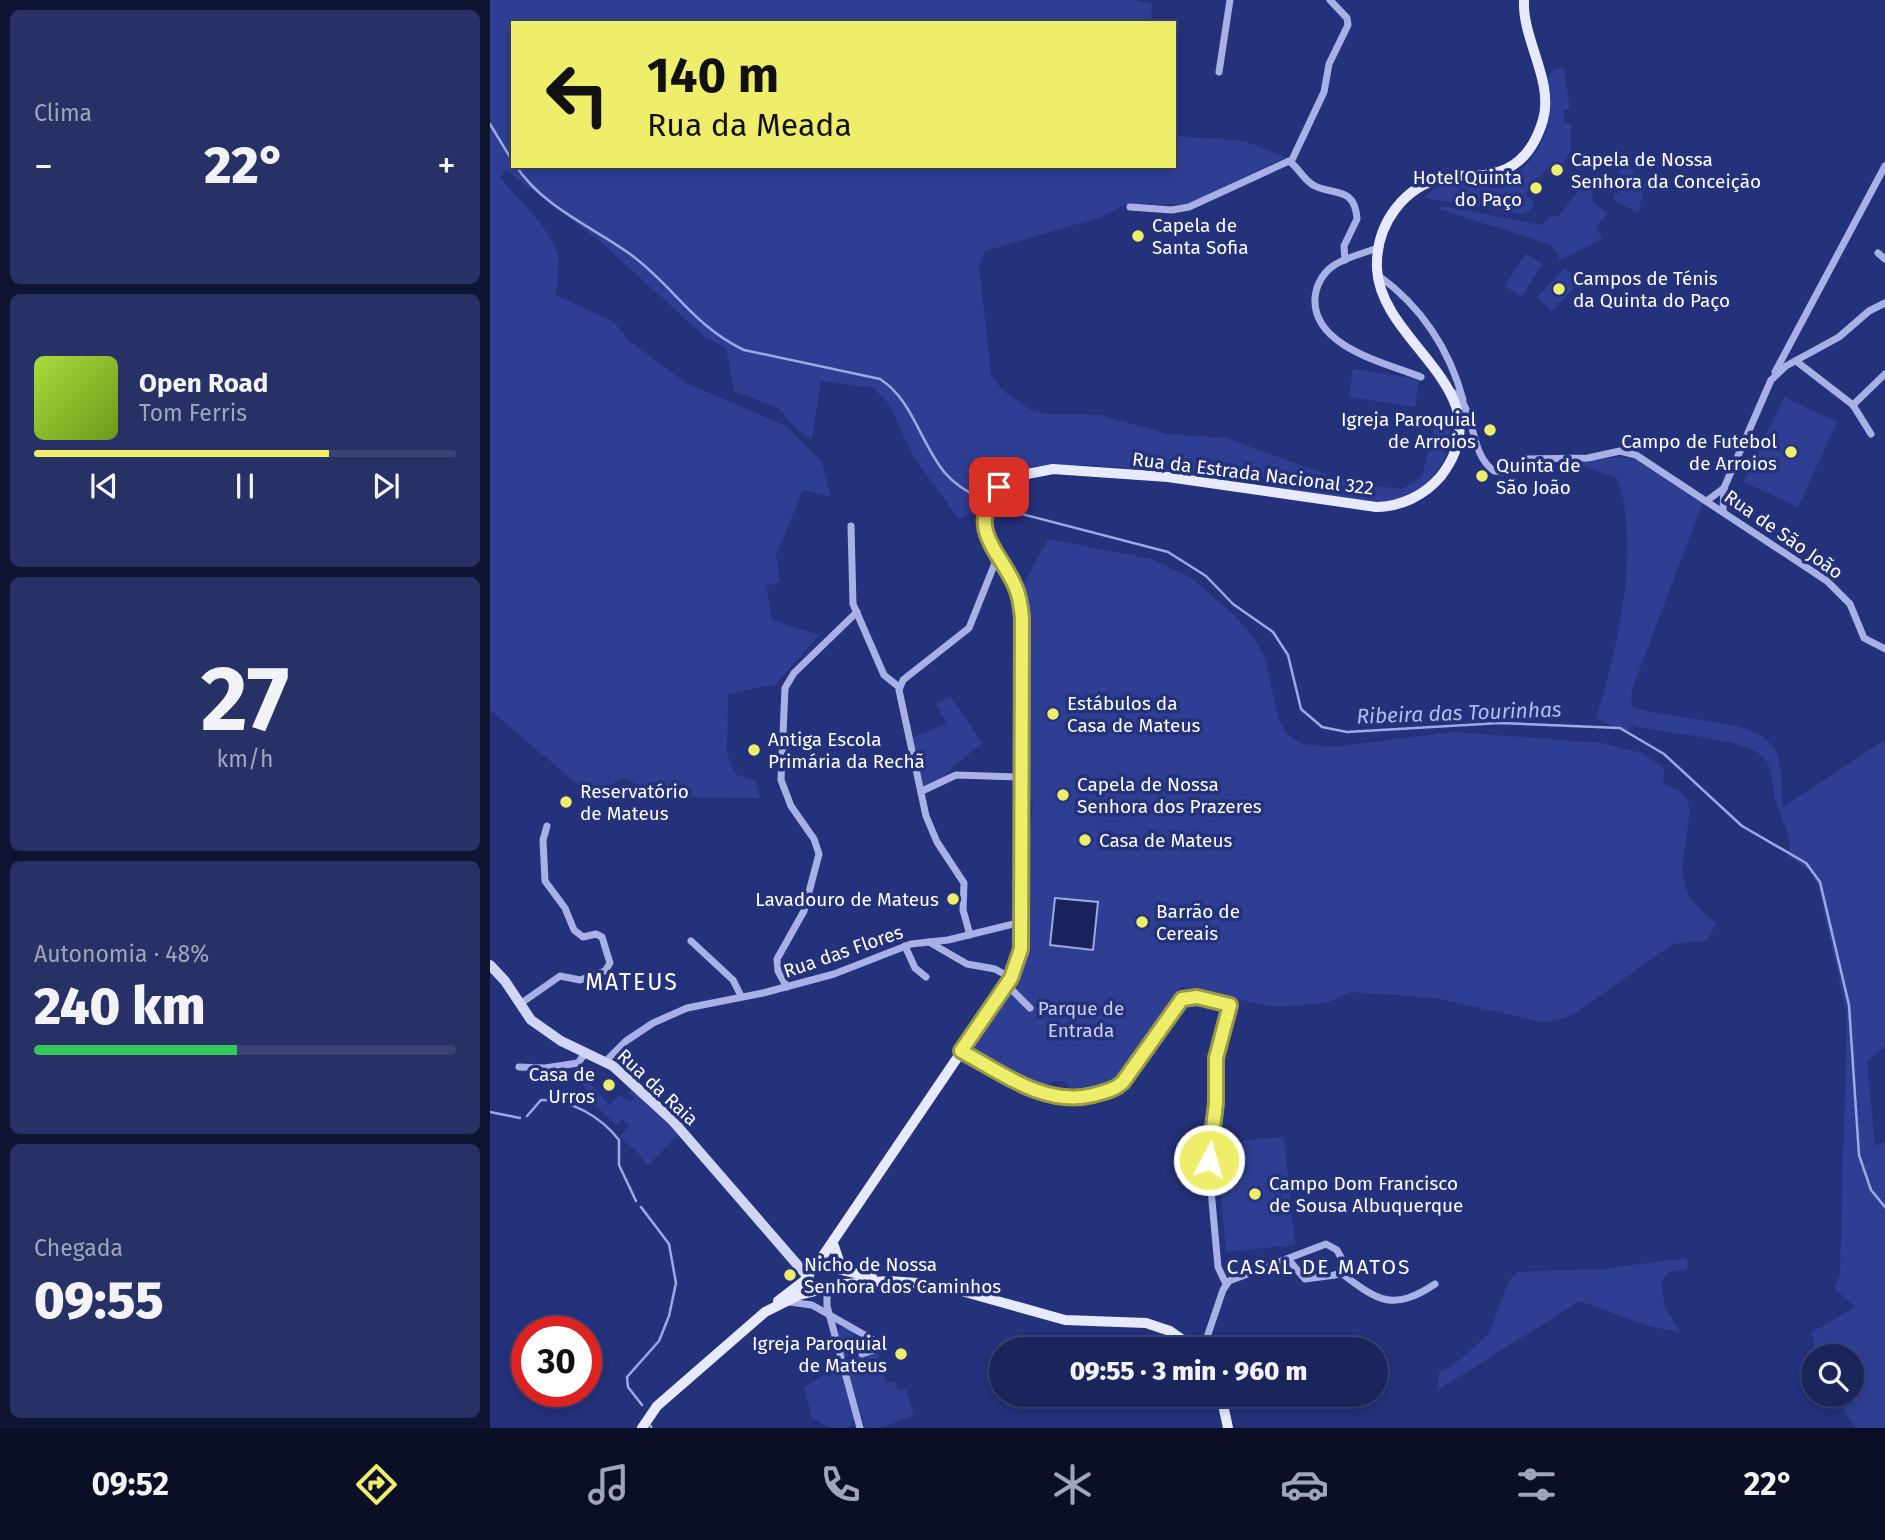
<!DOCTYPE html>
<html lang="pt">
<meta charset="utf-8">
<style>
:root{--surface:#1b255c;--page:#283165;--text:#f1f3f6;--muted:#a0a5bb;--line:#394272;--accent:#efee6b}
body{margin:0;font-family:"Fira Sans",sans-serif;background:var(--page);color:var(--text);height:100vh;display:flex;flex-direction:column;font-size:26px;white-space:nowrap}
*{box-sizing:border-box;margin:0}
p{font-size:23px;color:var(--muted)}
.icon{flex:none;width:38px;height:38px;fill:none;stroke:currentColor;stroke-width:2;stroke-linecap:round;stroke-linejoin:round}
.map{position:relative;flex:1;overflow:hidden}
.panel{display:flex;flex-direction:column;gap:10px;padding:10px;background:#0f1433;width:490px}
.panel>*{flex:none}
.top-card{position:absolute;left:21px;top:21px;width:665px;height:147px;border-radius:0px;box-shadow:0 4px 10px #0003,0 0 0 2px var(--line);background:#efee6b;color:#111;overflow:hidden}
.fabs{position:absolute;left:1311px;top:1344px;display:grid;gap:14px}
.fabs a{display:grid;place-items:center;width:63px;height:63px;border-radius:50%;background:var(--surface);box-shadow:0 4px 10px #0003,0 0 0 2px var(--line);font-size:35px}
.speed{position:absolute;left:21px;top:1316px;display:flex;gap:14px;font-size:35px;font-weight:700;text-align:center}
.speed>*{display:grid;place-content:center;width:91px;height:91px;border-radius:50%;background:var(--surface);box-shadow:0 4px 10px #0003,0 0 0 2px var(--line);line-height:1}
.speed .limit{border:10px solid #d22;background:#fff;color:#111}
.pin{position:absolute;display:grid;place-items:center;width:60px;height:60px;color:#fff;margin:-30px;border-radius:14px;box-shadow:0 4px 10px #0006}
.me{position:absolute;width:77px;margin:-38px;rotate:6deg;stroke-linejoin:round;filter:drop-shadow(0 0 5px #0008)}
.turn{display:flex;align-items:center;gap:24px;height:147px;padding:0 21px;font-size:32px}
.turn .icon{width:91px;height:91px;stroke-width:2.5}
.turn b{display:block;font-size:49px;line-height:60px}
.big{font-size:52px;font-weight:800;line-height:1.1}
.panel .tile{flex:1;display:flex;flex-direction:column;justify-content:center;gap:10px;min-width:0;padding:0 24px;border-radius:10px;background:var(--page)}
.panel .dial{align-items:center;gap:0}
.dial b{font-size:91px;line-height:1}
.song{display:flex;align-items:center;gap:21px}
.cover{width:84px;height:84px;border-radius:10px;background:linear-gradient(135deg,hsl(80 70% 55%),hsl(80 70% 35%))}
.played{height:7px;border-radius:4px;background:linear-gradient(90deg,var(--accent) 70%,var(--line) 70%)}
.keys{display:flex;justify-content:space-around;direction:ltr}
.heat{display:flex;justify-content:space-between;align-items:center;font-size:38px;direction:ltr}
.charge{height:10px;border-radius:5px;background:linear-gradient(90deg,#34c759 48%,var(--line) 0)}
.trip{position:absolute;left:499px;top:1337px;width:399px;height:70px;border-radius:35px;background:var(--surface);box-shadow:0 4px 10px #0003,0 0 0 2px var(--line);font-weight:800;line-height:70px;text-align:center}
.dock{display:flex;height:112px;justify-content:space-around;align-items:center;background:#0b0f25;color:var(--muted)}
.dock .icon{width:49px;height:49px}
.dock .current{color:var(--accent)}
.dock b{font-size:32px;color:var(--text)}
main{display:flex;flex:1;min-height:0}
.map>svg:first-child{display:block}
</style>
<main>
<section class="panel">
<div class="tile"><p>Clima</p>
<div class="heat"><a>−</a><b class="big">22°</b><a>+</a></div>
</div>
<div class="tile">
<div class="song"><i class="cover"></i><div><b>Open Road</b><p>Tom Ferris</p></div></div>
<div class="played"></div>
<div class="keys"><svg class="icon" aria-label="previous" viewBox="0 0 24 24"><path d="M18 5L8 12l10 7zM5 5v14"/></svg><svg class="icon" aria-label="pause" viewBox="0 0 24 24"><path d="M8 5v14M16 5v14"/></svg><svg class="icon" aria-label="next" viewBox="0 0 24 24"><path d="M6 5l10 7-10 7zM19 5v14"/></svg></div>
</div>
<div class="tile dial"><b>27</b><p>km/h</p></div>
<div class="tile"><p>Autonomia · 48%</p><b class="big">240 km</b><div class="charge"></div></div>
<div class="tile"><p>Chegada</p><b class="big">09:55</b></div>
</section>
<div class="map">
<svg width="1395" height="1428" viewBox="0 0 1395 1428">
<rect width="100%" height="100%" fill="#24317b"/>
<g fill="#2e3f93">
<path d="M 0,0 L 646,0 L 662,4 L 661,23 L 23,23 L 23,166 L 684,166 L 684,136 L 754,141 L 796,157 L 699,204 L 634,205 L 611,217 L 495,251 L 489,266 L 501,374 L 512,390 L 541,410 L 557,414 L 611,415 L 677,434 L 736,438 L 841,476 L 879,485 L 911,489 L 932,477 L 947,416 L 962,417 C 963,458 940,496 897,502 C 863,507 813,492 780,486 L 767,470 C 748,467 734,462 720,477 C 678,472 560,456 525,472 C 500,483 506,492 493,507 C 489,512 476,516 469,519 L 424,458 L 399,404 L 383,388 L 331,381 L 322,440 L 306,429 L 288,408 L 244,391 L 236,348 L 215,337 L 112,243 L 16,170 L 10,178 L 49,221 L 63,242 L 69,258 L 66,295 L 124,322 L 138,340 L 196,383 L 296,426 L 331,460 L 341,497 L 313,490 L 286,555 L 290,582 L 276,586 L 282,620 L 329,635 L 286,684 L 238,694 L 237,753 L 245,774 L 265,781 L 270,798 L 166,797 L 136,778 L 99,794 L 0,710 Z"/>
<path d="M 1073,67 L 1080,109 L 1074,110 L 1075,123 L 1081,123 L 1081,150 L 1071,169 L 1066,166 L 1062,172 L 1057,168 L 1050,178 L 1047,177 L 1035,195 L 1044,202 L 1040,211 L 1031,214 L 934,198 C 976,154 1024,215 1056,131 C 1063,111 1053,91 1060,72 Z"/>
<path d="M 1129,154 L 1155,186 L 1148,213 L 1124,200 L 1124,194 L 1130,193 Z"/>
<path d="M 1102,180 L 1103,203 L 1118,213 L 1106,228 L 1112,239 L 1070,260 L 1062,246 L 1055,243 L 949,209 L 952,206 L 1051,225 L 1059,217 L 1070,215 L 1093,184 Z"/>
<path d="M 1036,253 L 1052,264 L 1032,297 L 1015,286 Z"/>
<path d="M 1075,268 L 1090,282 L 1062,311 L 1047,297 Z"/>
<path d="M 863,369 L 929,379 L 925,407 L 859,397 Z"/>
<path d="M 1294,397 L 1347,422 L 1308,507 L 1254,482 Z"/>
<path d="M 1130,457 L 1146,460 L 1213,502 L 1142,689 L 1141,705 C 1175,724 1272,713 1287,754 C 1293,770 1290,790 1293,807 L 1395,740 L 1395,1046 L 1377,1061 L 1385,1146 L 1395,1142 L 1395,1428 L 1366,1428 L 1344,1395 L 1362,1395 L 1362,1356 L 1326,1356 L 1322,1332 L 1365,1307 L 1344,1287 L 1350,1274 L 1357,1014 L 1328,886 L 1319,870 L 1298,856 C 1304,841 1292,820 1287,805 C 1282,791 1284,774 1277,762 C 1264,736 1171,735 1142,725 L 1136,733 L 1106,718 C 1127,650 1152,547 1127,478 L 1082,463 Z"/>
<path d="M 558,539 L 662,559 L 703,579 L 746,617 L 764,638 L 775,658 L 789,720 L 797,735 L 812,744 L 843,747 L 964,732 L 1113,743 L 1152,753 L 1174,768 L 1173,783 C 1181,787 1190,789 1196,798 C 1201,806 1199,815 1198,825 C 1192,874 1183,889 1226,923 L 1218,940 L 1183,944 L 1084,1014 L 1066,1021 L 1047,1021 L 946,998 L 860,992 L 837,1003 L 783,1007 L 691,987 L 632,1078 L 612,1090 L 583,1094 L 575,1081 L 564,1081 L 552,1090 C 536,1082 484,1061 482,1044 L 525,983 L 528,983 L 537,935 L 538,857 L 543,802 L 537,801 L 538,617 L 532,588 Z"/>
<path d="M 460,696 L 492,743 L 456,773 L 455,778 L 433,789 L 419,739 L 457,724 L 446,704 Z"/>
<path d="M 99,1081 L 120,1106 L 129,1095 L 141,1102 L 145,1097 L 139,1093 L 142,1089 L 189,1133 L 157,1166 L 150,1155 L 130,1137 L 139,1125 L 132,1119 L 127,1125 L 95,1096 L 99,1092 L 92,1084 Z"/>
<path d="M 794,1137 L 805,1245 L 736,1252 L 726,1143 Z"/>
<path d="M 1197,1258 L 1197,1269 L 1177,1273 L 1171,1283 L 1175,1308 L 1190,1332 L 1161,1327 L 1090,1301 L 948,1390 L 949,1372 L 962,1366 L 999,1334 L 1019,1280 L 1029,1272 L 1111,1269 Z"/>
<path d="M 353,1326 L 363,1332 L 369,1353 L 354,1357 L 347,1330 Z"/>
<path d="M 387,1351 L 396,1383 L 405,1381 L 408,1391 L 416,1389 L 424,1415 L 391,1428 L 375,1428 L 355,1360 Z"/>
<path d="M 347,1367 L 351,1372 L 364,1420 L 358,1428 L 340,1428 L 322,1417 L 314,1387 Z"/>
</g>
<path fill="#18225b" stroke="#9ba9e6" stroke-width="2" d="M 565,898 L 608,902 L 603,950 L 560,945 Z"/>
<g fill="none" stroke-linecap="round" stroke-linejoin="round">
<g stroke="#9ba9e6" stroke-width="2.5">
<path d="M 0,124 L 23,162"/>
<path d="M 26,166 C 53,207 101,226 140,254 C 183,285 202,325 254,350 L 390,379 C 423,400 430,443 455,473 C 467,487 483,494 499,504"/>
<path d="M 505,507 L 678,552 L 716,576 L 743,604 L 783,632 L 798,655 L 811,709 L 832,727 L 857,732 L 1010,723 L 1130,728 L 1174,754 L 1252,826 L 1316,863 L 1330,882 L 1359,1005 L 1369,1155 L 1381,1190 L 1395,1207"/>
<path d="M 0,1112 L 30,1118"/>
<path d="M 37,1116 L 51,1100 C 81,1099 111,1117 129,1140 L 129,1165 L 146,1201"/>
<path d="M 151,1207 L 179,1244 L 186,1283 L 179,1316 L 169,1341 L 137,1377 L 138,1387 L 152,1405"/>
<path d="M 161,1426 L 161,1428"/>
</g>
<g stroke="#a7b1e5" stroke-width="7">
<path d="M 729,72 L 740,0"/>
<path d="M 801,162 L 834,92 L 839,64 L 858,25 L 857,18 L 840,0"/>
<path d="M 640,207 L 682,210 L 699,207 L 799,161 C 808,167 813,179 823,185 C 842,196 865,185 867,219 L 854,246 L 855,260"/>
<path d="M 888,248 C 874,253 856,257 843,266 C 833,273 826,285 825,298 C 822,347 896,363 931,377"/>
<path d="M 1388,253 L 1395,259"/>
<path d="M 889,276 C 931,306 960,350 973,400"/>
<path d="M 1306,361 L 1363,405 L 1381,434"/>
<path d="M 1285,372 L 1395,166"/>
<path d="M 961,391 C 988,407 977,452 1004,471 L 1013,472 L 1037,459 L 1098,458 L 1130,451 L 1146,455 L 1337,581 L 1360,604 L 1374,638 L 1395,649"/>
<path d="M 1363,405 L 1395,374"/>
<path d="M 1218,500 L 1234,488"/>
<path d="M 1233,510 L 1234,488 L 1281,380 L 1296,366 L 1349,337 L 1379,311 L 1395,303"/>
<path d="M 361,526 L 363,604 L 394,675 L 409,687"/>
<path d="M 432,791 L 466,775 L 532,777"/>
<path d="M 480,935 L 473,910 L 474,883 L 447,842 L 436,816 L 409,690 L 413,680 L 479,628 L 507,558"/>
<path d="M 201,941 L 243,980 L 251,996"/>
<path d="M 439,942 L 477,964 L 505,969 L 521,978"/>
<path d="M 415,946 L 425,968 L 436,977"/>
<path d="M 517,985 L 540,1008"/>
<path d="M 297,987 L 288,971 L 287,959 L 314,911 L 329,854 L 324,839 L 301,806 L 291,780 L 295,688 L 304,673 L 367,612"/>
<path d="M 30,1004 L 70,976 L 90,980 L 115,971 L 120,963 L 112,937 L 106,934 L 93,937 L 84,930 L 75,908 L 55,881 L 53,840 L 57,826"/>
<path d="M 471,1051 C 512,1074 555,1107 604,1095 C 615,1092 625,1090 633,1082 L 692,999 L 707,997 L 740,1005 L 726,1058 L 726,1103 L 719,1168 L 728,1267 L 736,1284"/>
<path d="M 116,1061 L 136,1041 L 163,1023 L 197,1008 L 273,993 L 344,974 L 421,944 L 458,940 L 532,922"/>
<path d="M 29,1067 L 55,1068 L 88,1063 L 96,1052"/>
<path d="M 851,1273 C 888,1301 903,1312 945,1284"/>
<path d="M 337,1290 L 337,1306 L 370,1428"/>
<path d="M 299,1302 L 322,1305 L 387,1342 L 386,1349 L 372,1354"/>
<path d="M 713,1349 L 733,1290 L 739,1281 L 836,1244 L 847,1250 L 857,1269 L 845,1275 L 815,1279 L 798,1259"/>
</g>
<path stroke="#d0d6f4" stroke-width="10" d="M 0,965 L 15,981 L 41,1020 L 71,1041 L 123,1066 L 182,1120 L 318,1277"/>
<g stroke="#e7e9fc" stroke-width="10">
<path d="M 344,1246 L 350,1264 L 361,1272"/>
<path d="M 326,1266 L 518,983 L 530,957 L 532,618 L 525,585 L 502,549 L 496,527 L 503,496 L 515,482 L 527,476 L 563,469 L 678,477 L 886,507 C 911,507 935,495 951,476 C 1016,391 891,345 887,269 C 885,225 914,184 958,177 C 977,174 998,178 1016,169 C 1036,160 1047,140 1053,120 C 1064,80 1032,40 1034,0"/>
<path d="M 325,1290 L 318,1277 L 321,1270 L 330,1265 L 382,1277"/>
<path d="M 288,1301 L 318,1278"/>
<path d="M 731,1395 L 738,1428"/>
<path d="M 152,1428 L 167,1406 L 275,1312 L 309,1295 L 355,1284 L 398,1281 L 427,1283 L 468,1290 L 575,1320 L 656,1323 L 680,1331 L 706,1349"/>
</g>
</g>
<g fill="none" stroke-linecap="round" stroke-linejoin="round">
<defs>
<path id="route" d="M 509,487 C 475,528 510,551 525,586 C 530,596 531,608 532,618 L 531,949 L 521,978 L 471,1051 C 512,1073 555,1107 603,1095 C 614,1092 625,1090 633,1082 L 692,999 L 707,997 L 740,1005 L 726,1058 L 726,1103 L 719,1160"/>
</defs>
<use href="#route" stroke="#9b9b46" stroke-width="18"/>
<use href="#route" stroke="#efee6b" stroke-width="12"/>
</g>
<g fill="#efee6b" stroke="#24317b" stroke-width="2.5">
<circle cx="1067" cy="170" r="7"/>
<circle cx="1046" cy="188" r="7"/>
<circle cx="648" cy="236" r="7"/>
<circle cx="1069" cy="289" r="7"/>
<circle cx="1000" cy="430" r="7"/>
<circle cx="1301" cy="452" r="7"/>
<circle cx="992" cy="476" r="7"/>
<circle cx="563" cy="714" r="7"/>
<circle cx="264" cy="750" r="7"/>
<circle cx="573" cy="795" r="7"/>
<circle cx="76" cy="802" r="7"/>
<circle cx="595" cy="840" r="7"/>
<circle cx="463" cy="899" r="7"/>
<circle cx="652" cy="922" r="7"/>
<circle cx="119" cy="1085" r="7"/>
<circle cx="765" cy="1194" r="7"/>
<circle cx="300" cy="1275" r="7"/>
<circle cx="411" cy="1354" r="7"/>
</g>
<g text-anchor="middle" stroke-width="7" stroke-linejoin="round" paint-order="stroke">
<g font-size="19" fill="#fff" stroke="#24317b" text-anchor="start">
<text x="1081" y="166">Capela de Nossa<tspan x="1081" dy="22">Senhora da Conceição</tspan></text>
<text x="1032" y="184" text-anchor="end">Hotel Quinta<tspan x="1032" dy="22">do Paço</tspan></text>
<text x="662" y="232">Capela de<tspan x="662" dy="22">Santa Sofia</tspan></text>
<text x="1083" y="285">Campos de Ténis<tspan x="1083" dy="22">da Quinta do Paço</tspan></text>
<text x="986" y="426" text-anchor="end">Igreja Paroquial<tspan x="986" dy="22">de Arroios</tspan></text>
<text x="1287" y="448" text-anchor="end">Campo de Futebol<tspan x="1287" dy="22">de Arroios</tspan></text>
<text x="1006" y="472">Quinta de<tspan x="1006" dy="22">São João</tspan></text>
<text x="577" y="710">Estábulos da<tspan x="577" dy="22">Casa de Mateus</tspan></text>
<text x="278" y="746">Antiga Escola<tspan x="278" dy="22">Primária da Rechã</tspan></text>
<text x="587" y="791">Capela de Nossa<tspan x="587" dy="22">Senhora dos Prazeres</tspan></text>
<text x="90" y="798">Reservatório<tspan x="90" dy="22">de Mateus</tspan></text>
<text x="609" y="847">Casa de Mateus</text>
<text x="449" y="906" text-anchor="end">Lavadouro de Mateus</text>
<text x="666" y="918">Barrão de<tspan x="666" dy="22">Cereais</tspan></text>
<text x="105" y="1081" text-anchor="end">Casa de<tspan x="105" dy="22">Urros</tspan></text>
<text x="779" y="1190">Campo Dom Francisco<tspan x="779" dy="22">de Sousa Albuquerque</tspan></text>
<text x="314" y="1271">Nicho de Nossa<tspan x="314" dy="22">Senhora dos Caminhos</tspan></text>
<text x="397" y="1350" text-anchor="end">Igreja Paroquial<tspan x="397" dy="22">de Mateus</tspan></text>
</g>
<g font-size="19" fill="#fff" stroke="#24317b">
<text transform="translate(763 473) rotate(7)" y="7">Rua da Estrada Nacional 322</text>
<text transform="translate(1294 534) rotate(35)" y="7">Rua de São João</text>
<text transform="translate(353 951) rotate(-19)" y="7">Rua das Flores</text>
<text transform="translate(168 1087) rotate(43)" y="7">Rua da Raia</text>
</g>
<g font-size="19" fill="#cad1f4" stroke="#24317b">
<text x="591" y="1015">Parque de<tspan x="591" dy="22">Entrada</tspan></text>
</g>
<g font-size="21" font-style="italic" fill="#b2bced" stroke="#24317b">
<text transform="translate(969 713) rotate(-2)" y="7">Ribeira das Tourinhas</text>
</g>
<g font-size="21" letter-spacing="2" fill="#fff" stroke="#24317b">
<text x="829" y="1274">CASAL DE MATOS</text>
</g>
<g font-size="23" letter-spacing="2" fill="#fff" stroke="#24317b">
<text x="142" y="990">MATEUS</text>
</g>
</g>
</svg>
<div class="fabs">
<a><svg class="icon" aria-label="search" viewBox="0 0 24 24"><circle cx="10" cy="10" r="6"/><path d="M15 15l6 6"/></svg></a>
</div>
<div class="speed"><div class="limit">30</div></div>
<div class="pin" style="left:509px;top:487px;background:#d93025"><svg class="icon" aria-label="arrive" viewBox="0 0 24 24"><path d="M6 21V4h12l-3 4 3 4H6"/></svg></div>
<svg class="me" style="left:719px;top:1160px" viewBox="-20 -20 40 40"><circle r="17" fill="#efee6b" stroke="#fff" stroke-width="3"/><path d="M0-11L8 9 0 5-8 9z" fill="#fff"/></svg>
<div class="trip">09:55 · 3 min · 960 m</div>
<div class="top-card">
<div class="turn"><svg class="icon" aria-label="left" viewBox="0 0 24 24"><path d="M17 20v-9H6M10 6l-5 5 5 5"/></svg><div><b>140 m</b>Rua da Meada</div></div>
</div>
</div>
</main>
<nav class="dock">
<b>09:52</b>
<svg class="icon current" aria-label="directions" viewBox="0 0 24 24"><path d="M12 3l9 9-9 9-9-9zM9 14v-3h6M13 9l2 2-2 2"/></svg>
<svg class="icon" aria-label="music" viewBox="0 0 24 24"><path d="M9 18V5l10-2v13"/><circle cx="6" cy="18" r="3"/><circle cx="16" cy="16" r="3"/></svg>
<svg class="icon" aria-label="phone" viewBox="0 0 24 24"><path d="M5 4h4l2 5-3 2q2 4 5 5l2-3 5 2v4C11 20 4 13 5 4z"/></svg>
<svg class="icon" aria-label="climate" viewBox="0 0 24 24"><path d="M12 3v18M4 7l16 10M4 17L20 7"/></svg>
<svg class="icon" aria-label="car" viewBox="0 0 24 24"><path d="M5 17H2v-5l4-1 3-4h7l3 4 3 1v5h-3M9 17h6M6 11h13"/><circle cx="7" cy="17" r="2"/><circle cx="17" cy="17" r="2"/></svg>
<svg class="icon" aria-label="filters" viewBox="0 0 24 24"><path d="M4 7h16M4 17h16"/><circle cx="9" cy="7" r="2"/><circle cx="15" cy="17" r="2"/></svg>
<b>22°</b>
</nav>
